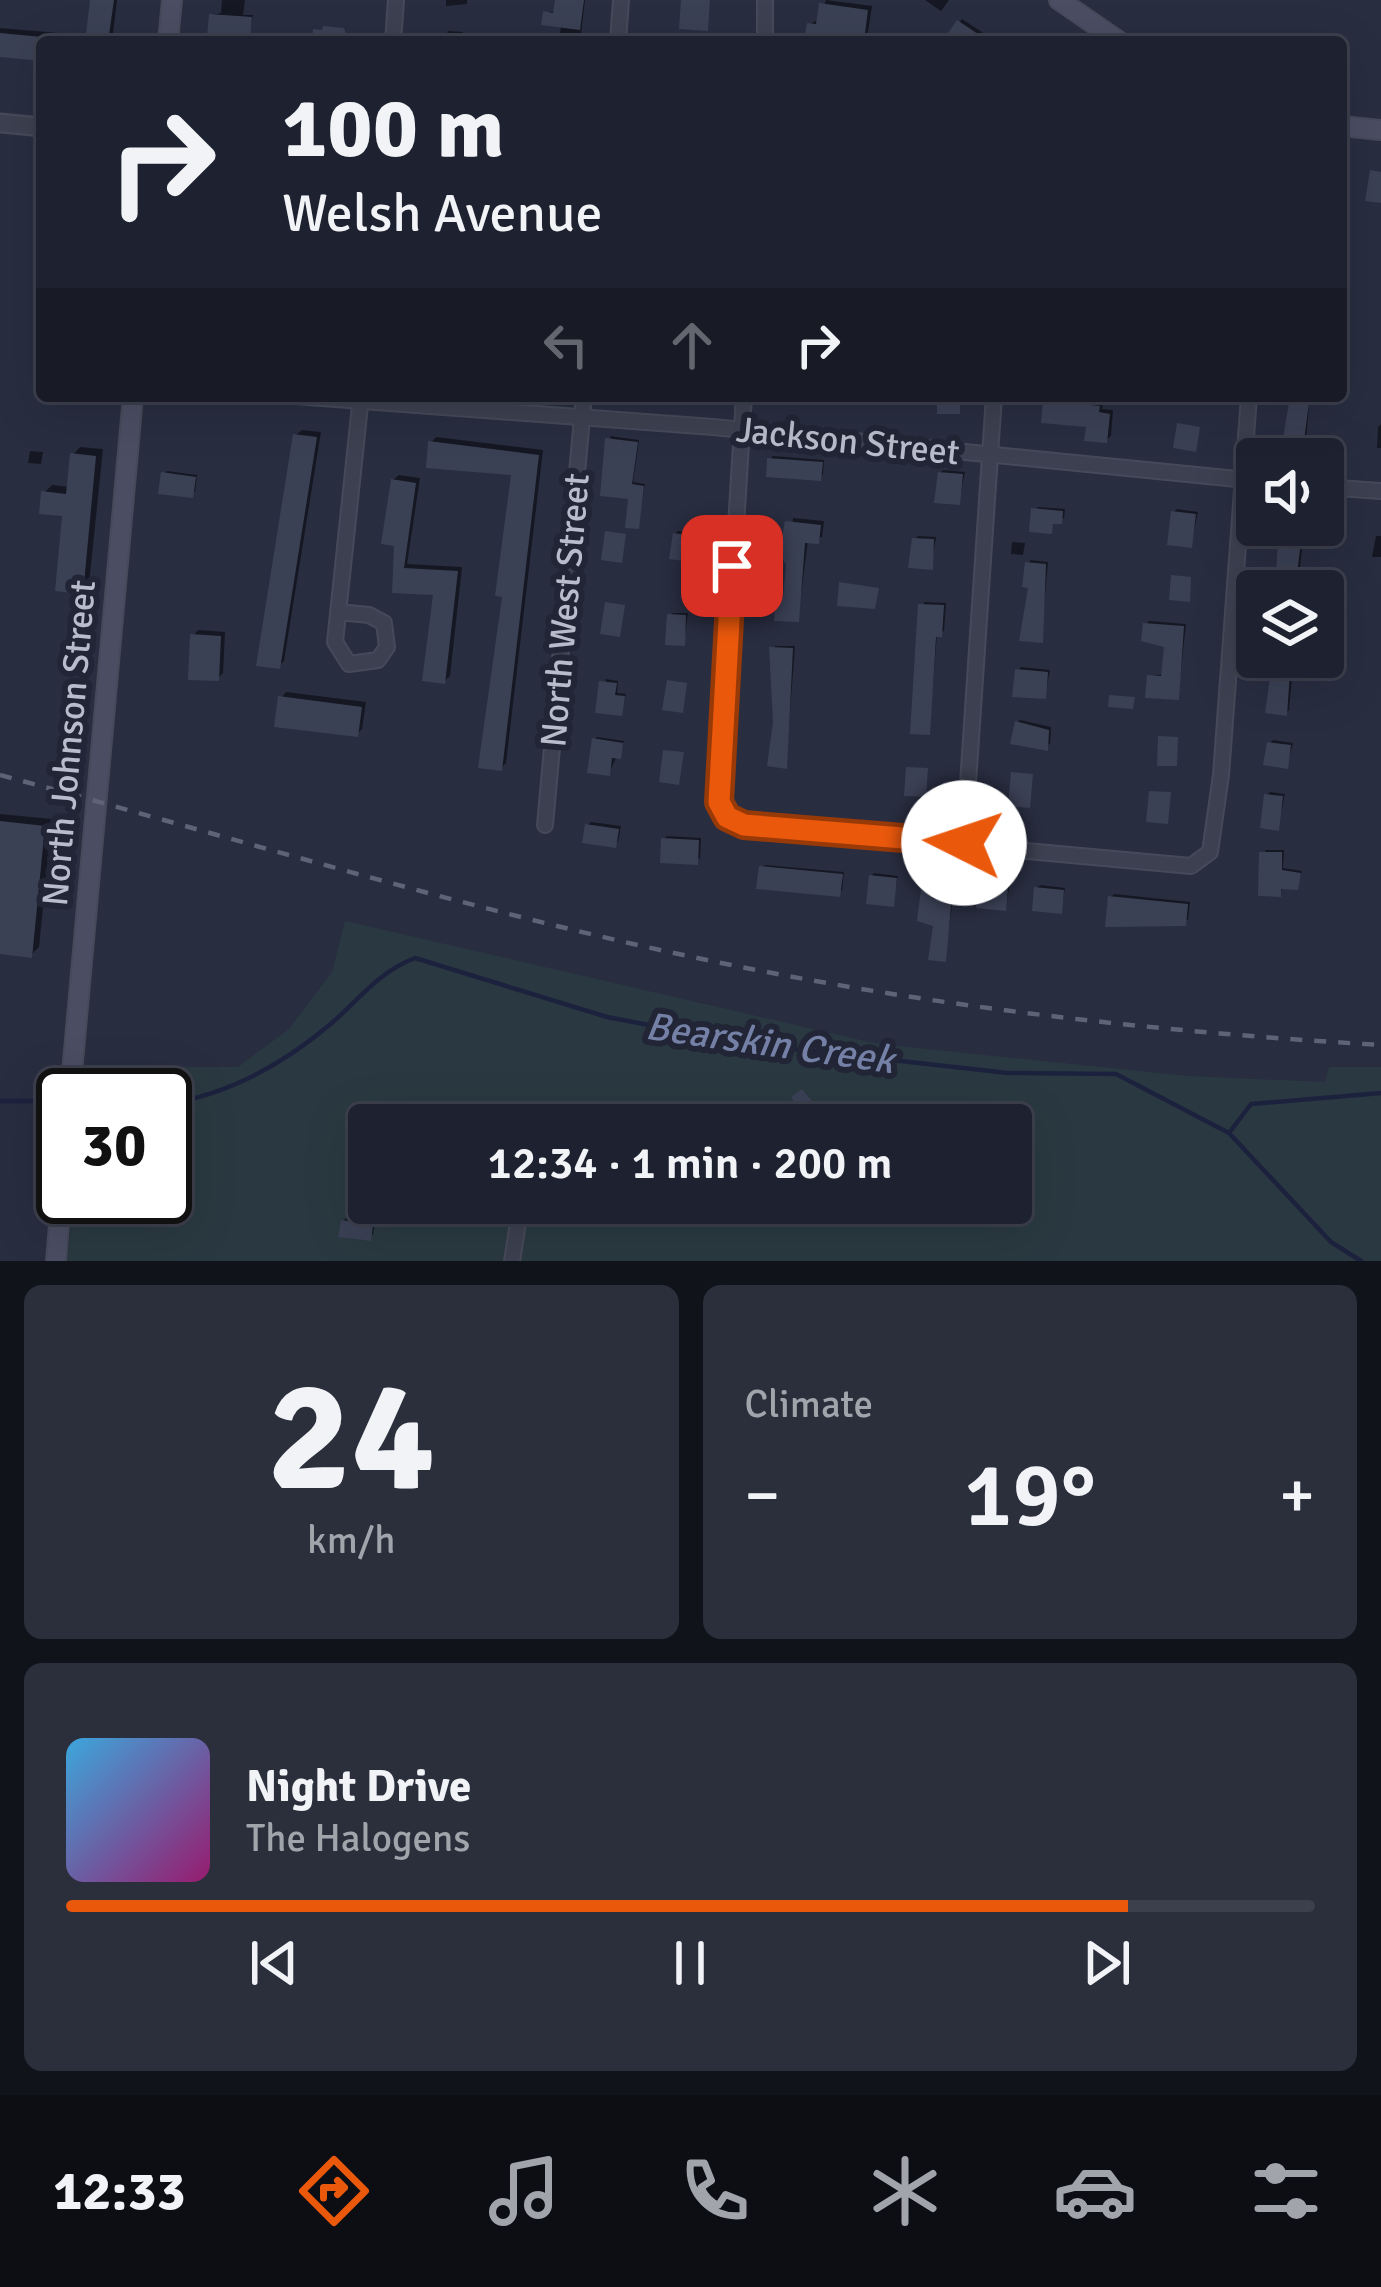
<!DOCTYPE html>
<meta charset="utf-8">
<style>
:root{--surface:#1e2230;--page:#2b2f3c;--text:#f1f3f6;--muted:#a1a4ab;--line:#3c3f4c;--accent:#ea580c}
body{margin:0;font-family:Signika,sans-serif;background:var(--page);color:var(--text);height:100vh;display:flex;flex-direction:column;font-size:45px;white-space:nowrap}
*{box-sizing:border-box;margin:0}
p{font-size:39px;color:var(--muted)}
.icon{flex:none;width:66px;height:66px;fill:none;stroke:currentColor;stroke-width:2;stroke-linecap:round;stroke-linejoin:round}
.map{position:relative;height:1261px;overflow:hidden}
.panel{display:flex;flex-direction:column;gap:24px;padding:24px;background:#10131a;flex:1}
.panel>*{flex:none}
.banner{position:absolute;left:36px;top:36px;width:1311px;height:366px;border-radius:12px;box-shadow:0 12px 48px #0002,0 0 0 3px var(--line);background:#1e2230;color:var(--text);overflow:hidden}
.buttons{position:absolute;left:1236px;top:438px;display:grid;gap:24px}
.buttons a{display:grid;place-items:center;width:108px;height:108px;border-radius:12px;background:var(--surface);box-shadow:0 12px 48px #0002,0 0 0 3px var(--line);font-size:60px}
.speed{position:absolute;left:36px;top:1068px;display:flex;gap:24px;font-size:60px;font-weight:700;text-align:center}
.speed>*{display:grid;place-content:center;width:156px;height:156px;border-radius:50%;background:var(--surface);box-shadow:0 12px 48px #0002,0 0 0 3px var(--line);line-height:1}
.speed .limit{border:6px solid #111;border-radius:18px;background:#fff;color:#111}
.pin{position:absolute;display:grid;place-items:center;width:102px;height:102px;color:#fff;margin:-51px;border-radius:24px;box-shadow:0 6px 18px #0006}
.me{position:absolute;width:132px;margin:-66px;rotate:274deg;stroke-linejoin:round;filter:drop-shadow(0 0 9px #0008)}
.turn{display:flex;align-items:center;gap:42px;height:252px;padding:0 48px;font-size:54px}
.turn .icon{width:156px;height:156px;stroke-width:2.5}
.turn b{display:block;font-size:84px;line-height:102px}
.lanes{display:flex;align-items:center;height:114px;padding:0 48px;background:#0003;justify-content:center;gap:60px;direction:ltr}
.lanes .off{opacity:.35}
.big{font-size:90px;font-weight:600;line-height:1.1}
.panel .widget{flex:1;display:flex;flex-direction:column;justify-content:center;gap:18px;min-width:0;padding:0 42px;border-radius:18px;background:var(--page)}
.panel .dial{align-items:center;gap:0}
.dial b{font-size:156px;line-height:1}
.song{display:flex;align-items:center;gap:36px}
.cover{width:144px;height:144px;border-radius:18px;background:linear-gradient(135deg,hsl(200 70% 55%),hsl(320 70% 35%))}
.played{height:12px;border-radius:6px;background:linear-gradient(90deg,var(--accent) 85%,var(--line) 85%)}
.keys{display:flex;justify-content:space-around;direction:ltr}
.heat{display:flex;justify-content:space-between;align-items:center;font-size:66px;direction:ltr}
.panel .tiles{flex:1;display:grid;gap:24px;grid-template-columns:1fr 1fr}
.widget:last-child{grid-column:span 2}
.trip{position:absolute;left:348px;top:1104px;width:684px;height:120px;border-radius:12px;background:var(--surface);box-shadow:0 12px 48px #0002,0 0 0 3px var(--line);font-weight:600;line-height:120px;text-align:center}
.tab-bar{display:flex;height:192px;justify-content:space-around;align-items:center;background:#0c0e13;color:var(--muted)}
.tab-bar .icon{width:84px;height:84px}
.tab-bar .on{color:var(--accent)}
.tab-bar b{font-size:54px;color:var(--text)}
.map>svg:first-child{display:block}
</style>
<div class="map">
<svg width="1381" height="1261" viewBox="0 0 1381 1261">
<rect width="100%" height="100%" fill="#282d40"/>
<path fill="#2a3941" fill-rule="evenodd" d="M 345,921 L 878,1044 L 1188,1076 L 1325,1082 L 1329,1067 L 1381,1067 L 1381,1261 L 67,1261 L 74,1197 L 165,1197 L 165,1095 L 84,1095 L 87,1067 L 238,1067 L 289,1029 L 332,972 ZM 369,1125 L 1011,1125 L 1011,1203 L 369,1203 Z"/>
<g fill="#0007">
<path d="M 93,0 L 117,0 L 112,42 L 88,42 Z"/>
<path d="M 222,0 L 245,0 L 243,15 L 253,15 L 249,37 L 212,15 L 221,13 Z"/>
<path d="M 446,0 L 467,0 L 467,4 L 446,6 Z"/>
<path d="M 558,0 L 585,0 L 580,42 L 559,42 L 561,25 L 546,13 L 556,11 Z"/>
<path d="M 826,0 L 872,6 L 868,32 L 862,38 L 841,35 L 834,42 L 796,42 L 807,41 L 810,24 L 820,19 Z"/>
<path d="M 925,0 L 949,0 L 941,11 Z"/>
<path d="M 962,19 L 994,40 L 992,42 L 948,39 Z"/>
<path d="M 0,28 L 59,33 L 58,42 L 42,42 L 42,58 L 0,54 Z"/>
<path d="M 448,31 L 463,32 L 463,42 L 444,42 Z"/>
<path d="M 42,318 L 42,380 L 33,379 Z"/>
<path d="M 812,396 L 831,396 L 831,403 L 812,405 Z"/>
<path d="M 1045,396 L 1103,402 L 1102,409 L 1113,410 L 1111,436 L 1106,440 L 1089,424 L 1044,420 Z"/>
<path d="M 1290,396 L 1310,396 L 1306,438 L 1315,439 L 1310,459 L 1284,455 Z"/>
<path d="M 1381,424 L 1381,448 L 1377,448 L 1378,427 Z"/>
<path d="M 302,430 L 321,432 L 284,661 L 278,666 L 296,435 Z"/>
<path d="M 610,436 L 639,440 L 633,482 L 645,484 L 638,526 Z"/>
<path d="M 436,437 L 543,450 L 506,763 L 501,768 L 515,472 L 431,443 Z"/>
<path d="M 80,447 L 103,449 L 89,584 L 82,591 L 65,513 L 44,493 L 52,485 L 70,487 L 73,455 Z"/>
<path d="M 30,451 L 43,452 L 41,464 L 28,463 Z"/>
<path d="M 773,456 L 824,460 L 823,475 L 770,459 Z"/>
<path d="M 943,470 L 965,472 L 959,502 L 940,473 Z"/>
<path d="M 167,471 L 197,475 L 195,492 L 164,474 Z"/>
<path d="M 399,475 L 420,478 L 407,564 L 462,567 L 450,676 L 444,681 L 437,592 L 395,590 L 393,480 Z"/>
<path d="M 1037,507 L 1065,509 L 1064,518 L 1054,521 L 1051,531 Z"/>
<path d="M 1177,509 L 1198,512 L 1191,545 L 1174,512 Z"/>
<path d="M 793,518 L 824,521 L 822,537 L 808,540 L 798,619 L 778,600 L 787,595 Z"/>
<path d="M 1283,525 L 1305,525 L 1297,591 L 1279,591 Z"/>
<path d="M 678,531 L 703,535 L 697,559 L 675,534 Z"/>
<path d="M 918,536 L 936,537 L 931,567 L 915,539 Z"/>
<path d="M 1376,536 L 1381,536 L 1381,557 L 1372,557 Z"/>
<path d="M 1012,542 L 1025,543 L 1023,555 L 1011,554 Z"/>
<path d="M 1031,560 L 1048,562 L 1041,640 L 1028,563 Z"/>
<path d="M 924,602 L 946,603 L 944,631 L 937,634 L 929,732 Z"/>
<path d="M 673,613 L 688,613 L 684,643 L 669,616 Z"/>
<path d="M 1149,621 L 1186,624 L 1178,697 L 1150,676 L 1164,674 L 1167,645 L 1146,624 Z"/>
<path d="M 198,630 L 225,632 L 223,673 L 218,678 L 193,636 Z"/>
<path d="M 775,646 L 795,646 L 786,765 L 776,722 Z"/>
<path d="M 1294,657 L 1289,710 L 1286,713 L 1275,661 L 1264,659 Z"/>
<path d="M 1021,667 L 1050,670 L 1045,696 L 1018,670 Z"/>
<path d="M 605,679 L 618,681 L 617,693 L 626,694 L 621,713 Z"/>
<path d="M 286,692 L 366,702 L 362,729 L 357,734 L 281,698 Z"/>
<path d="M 1020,720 L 1051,727 L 1050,745 L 1017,723 Z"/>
<path d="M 597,737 L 624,741 L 609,773 L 594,740 Z"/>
<path d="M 1273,740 L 1293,743 L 1287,766 L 1270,743 Z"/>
<path d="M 1270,792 L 1285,794 L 1278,827 L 1267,795 Z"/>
<path d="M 0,814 L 52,819 L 39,947 L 31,955 L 0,951 Z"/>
<path d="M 591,822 L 621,826 L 618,842 L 588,825 Z"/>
<path d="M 667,836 L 701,838 L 700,859 L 664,839 Z"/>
<path d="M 1265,850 L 1284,850 L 1283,868 L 1302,871 L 1297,887 L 1283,886 L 1280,894 Z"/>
<path d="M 765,865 L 844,872 L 842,891 L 762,868 Z"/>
<path d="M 874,873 L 898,876 L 893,904 L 871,876 Z"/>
<path d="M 928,880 L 955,882 L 945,959 L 925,883 Z"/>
<path d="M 984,883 L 1010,885 L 1005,908 L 981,886 Z"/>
<path d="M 1040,885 L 1065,888 L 1061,911 L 1037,888 Z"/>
<path d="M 1114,894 L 1190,902 L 1188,920 L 1111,897 Z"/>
<path d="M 346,1218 L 375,1222 L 373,1235 L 343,1221 Z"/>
</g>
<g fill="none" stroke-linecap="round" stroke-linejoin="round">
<g stroke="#1c223e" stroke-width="4.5">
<path d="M 0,1101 L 43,1101"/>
<path d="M 165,1104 C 229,1095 285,1063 333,1022 C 361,997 379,972 415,958 L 607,1017 L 748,1044 L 1008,1073 L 1116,1074 L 1229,1133 L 1331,1242 L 1361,1261"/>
<path d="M 1229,1133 L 1251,1104 L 1381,1093"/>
</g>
</g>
<g fill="#3b4155">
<path d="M 90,0 L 114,0 L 108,42 L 85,42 Z"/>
<path d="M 555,0 L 584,0 L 580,30 L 541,25 L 543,11 L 553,13 Z"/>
<path d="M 681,0 L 710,0 L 708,31 L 679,29 Z"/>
<path d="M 819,3 L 868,10 L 864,41 L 804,41 L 807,23 L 816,24 Z"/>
<path d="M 209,14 L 252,17 L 250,40 L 207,37 Z"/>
<path d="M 957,20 L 990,42 L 942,42 Z"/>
<path d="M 323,26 L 344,28 L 348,42 L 312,42 L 313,29 L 322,30 Z"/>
<path d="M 0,33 L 42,37 L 42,61 L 0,57 Z"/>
<path d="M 1370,170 L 1381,172 L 1381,203 L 1365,201 Z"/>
<rect x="937" y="396" width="23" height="18"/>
<path d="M 1290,396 L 1310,396 L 1304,440 L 1314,441 L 1311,459 L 1280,457 Z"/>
<path d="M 1043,400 L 1100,406 L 1099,412 L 1110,414 L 1107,443 L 1084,441 L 1086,427 L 1041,423 Z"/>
<path d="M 1177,423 L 1200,427 L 1196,452 L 1173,448 Z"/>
<path d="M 293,434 L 317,437 L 280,669 L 256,666 Z"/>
<path d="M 605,438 L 638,442 L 632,484 L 644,486 L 639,529 L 625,528 L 628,499 L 600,496 Z"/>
<path d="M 428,441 L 539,455 L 502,771 L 478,768 L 502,597 L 495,596 L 511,475 L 426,468 Z"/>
<path d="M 70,453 L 96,456 L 83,594 L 55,591 L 62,516 L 39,514 L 41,491 L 66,494 Z"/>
<path d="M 767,458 L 823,462 L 821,481 L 766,477 Z"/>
<path d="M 161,472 L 196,477 L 193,498 L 158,494 Z"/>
<path d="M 938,472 L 963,474 L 960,505 L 934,503 Z"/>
<path d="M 391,479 L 416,483 L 404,568 L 458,571 L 445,684 L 422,681 L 433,595 L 392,593 L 394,546 L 381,544 Z"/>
<path d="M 1031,508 L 1063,511 L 1062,524 L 1053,524 L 1052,534 L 1029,532 Z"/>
<path d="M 1171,511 L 1196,514 L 1192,548 L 1167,545 Z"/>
<path d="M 785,521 L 821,525 L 819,544 L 805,543 L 799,622 L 774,621 L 775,598 L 783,598 L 786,565 L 779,553 Z"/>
<path d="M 1279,525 L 1303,525 L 1295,591 L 1275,591 Z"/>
<path d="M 605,531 L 626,534 L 622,563 L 601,560 Z"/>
<path d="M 673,533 L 701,537 L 698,563 L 669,559 Z"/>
<path d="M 912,538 L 934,539 L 933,570 L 908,568 Z"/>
<path d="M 1025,562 L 1046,564 L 1043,643 L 1019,641 L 1028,588 L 1022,587 Z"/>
<path d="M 1171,575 L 1191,577 L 1190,602 L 1169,600 Z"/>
<path d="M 839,582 L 879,588 L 875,609 L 837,606 Z"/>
<path d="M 605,602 L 625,605 L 620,637 L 600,634 Z"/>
<path d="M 918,604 L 944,605 L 942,637 L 936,637 L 930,735 L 910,734 Z"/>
<path d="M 667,614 L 686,615 L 685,646 L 665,645 Z"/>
<path d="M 1143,623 L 1184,626 L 1179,700 L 1145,698 L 1147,675 L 1161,676 L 1164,647 L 1141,641 Z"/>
<path d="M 190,634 L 221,636 L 219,681 L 188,680 Z"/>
<path d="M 769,647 L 793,648 L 787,769 L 767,766 L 773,722 Z"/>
<path d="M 1273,657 L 1291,657 L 1287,716 L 1265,713 Z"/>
<path d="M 1015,669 L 1048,672 L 1046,699 L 1012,697 Z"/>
<path d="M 667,680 L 687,683 L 683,713 L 662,710 Z"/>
<path d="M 599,681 L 617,683 L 615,695 L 625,696 L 622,716 L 595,713 Z"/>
<path d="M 1109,695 L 1135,697 L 1133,709 L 1108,707 Z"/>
<path d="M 278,696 L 362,707 L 358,737 L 274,727 Z"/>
<path d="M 1015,721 L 1049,730 L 1048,751 L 1010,744 Z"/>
<path d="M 1158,736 L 1178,737 L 1177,766 L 1157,766 Z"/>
<path d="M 592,738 L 623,743 L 621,759 L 612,758 L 610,776 L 587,773 Z"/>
<path d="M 1267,742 L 1291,745 L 1288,769 L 1263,765 Z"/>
<path d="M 663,750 L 684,752 L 679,785 L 659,782 Z"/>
<path d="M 906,767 L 928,768 L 926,797 L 904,796 Z"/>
<path d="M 1011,772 L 1033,774 L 1030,808 L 1008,806 Z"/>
<path d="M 1149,791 L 1171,792 L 1168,824 L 1146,822 Z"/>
<path d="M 1264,794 L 1283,796 L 1279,831 L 1260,828 Z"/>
<path d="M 0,821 L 45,826 L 32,958 L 0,954 Z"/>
<path d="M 585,824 L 619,829 L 616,848 L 582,843 Z"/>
<path d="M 661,838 L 699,840 L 698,865 L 660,863 Z"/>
<path d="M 1259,852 L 1282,852 L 1282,870 L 1301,873 L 1298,890 L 1281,889 L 1281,897 L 1258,896 Z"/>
<path d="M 759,866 L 843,874 L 840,897 L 756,889 Z"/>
<path d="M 869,875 L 897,878 L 894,907 L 866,904 Z"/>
<path d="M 922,881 L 953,884 L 946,962 L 928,960 L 933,926 L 917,921 Z"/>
<path d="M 978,885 L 1008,887 L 1006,911 L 976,908 Z"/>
<path d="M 1034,887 L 1064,890 L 1062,914 L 1032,911 Z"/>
<path d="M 1108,896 L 1188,904 L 1186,926 L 1105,927 Z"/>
<path d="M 802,1089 L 815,1105 L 804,1114 L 791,1097 Z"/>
<path d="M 341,1220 L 373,1225 L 371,1241 L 338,1237 Z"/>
</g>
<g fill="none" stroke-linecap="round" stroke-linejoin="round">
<defs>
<g id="minor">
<path d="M 393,42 L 396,0"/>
<path d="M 618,42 L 621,0"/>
<path d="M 765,42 L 765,0"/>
<path d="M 295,396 L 713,427 L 1257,481"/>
<path d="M 744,396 L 719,802 L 727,817 L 744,825 L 1191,866 L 1210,852 L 1221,775 L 1249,396"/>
<path d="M 1323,487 L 1381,491"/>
<path d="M 338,612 L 369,615 L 384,623 L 387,647 L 378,660 L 349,664 L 335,642 L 361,396"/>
<path d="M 545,825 L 584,396"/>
<path d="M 964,843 L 994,396"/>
<path d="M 512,1261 L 518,1223"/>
</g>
<path id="tertiary" d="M 0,123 L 42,127"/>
<g id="secondary">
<path d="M 1059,0 L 1120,42"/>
<path d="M 168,42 L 172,0"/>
<path d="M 1341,126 L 1381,130"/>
<path d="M 70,1095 L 133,396"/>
<path d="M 56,1261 L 63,1178"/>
</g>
</defs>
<use href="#minor" stroke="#464959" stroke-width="18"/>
<use href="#tertiary" stroke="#464959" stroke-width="21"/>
<use href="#secondary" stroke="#464959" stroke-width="22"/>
<use href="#minor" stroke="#3c4050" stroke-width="14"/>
<use href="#tertiary" stroke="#3c4050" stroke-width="16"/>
<use href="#secondary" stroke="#4b4e63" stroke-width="18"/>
<path stroke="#5f6376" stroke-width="4.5" stroke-dasharray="12 12" stroke-linecap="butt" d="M 0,775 C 254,843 509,923 767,972 C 970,1011 1175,1033 1381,1045"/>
</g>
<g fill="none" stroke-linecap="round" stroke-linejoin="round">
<defs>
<path id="route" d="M 732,566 L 719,802 L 727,817 L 744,825 L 964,843"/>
</defs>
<use href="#route" stroke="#983908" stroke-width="30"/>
<use href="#route" stroke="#ea580c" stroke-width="21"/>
</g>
<g text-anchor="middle" stroke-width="12" stroke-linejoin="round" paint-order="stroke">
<g font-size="36" fill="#b9bcca" stroke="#212535">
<text transform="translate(848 440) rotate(6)" y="13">Jackson Street</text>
<text transform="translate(564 610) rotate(-85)" y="13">North West Street</text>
<text transform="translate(68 743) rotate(-85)" y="13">North Johnson Street</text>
</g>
<g font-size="39" font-style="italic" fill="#7580a6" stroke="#212535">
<text transform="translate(770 1042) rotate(8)" y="14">Bearskin Creek</text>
</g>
</g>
</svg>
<div class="buttons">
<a><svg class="icon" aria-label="sound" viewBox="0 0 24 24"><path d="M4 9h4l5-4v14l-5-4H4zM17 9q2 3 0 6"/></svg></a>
<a><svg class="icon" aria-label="layers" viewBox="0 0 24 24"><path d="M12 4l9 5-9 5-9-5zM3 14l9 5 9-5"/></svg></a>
</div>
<div class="speed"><div class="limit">30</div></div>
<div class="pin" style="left:732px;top:566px;background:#d93025"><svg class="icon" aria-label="arrive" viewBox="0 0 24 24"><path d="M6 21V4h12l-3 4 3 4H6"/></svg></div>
<svg class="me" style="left:964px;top:843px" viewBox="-20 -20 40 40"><circle r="19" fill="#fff"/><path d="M0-13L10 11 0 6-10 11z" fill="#ea580c"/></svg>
<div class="trip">12:34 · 1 min · 200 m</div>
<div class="banner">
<div class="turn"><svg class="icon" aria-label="right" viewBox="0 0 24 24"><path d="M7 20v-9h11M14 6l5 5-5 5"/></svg><div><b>100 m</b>Welsh Avenue</div></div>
<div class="lanes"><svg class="icon off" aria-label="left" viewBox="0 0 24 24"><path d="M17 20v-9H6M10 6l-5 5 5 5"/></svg><svg class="icon off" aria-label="ahead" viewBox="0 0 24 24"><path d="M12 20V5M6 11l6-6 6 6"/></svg><svg class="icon" aria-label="right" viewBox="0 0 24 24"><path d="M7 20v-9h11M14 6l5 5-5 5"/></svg></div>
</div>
</div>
<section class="panel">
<div class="tiles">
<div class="widget dial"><b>24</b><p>km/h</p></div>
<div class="widget"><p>Climate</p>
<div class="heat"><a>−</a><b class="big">19°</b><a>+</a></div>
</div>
<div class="widget">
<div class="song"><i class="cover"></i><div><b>Night Drive</b><p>The Halogens</p></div></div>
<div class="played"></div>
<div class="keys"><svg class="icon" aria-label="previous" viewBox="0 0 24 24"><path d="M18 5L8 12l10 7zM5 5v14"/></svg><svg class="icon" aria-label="pause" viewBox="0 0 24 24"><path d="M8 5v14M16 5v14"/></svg><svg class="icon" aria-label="next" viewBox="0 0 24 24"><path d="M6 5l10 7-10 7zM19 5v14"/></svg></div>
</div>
</div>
</section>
<nav class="tab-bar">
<b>12:33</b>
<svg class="icon on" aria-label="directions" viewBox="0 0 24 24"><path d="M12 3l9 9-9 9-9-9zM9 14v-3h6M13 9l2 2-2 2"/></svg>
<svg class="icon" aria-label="music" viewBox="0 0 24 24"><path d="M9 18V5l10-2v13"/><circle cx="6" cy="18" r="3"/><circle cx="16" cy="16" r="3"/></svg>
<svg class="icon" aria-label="phone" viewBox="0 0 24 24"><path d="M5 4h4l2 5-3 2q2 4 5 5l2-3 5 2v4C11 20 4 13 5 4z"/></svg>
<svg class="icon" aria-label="climate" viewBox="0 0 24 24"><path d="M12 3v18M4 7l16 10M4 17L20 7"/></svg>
<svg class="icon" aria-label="car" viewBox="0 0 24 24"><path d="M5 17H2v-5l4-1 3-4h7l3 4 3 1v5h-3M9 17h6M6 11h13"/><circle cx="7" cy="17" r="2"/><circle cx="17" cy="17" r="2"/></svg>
<svg class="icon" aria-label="filters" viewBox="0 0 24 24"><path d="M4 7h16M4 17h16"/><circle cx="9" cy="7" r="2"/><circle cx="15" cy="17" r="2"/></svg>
</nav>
